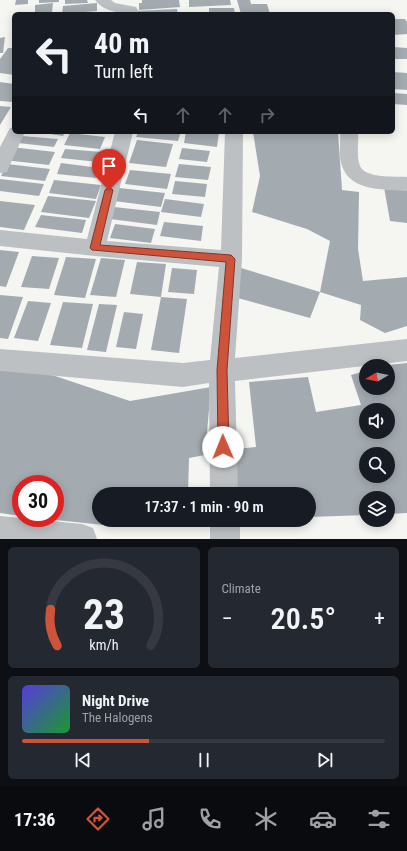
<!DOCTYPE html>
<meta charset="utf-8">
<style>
:root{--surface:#171b24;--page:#242831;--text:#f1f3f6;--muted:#9ea1a6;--line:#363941;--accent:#cd533a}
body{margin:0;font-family:"Roboto Condensed",sans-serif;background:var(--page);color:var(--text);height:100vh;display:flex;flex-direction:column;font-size:15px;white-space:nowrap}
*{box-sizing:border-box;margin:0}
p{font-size:13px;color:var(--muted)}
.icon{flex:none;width:22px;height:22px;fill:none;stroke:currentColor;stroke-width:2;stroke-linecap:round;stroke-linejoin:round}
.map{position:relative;height:539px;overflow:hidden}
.drawer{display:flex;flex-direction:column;gap:8px;padding:8px;background:#0d0f14;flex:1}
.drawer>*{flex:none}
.banner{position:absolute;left:12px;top:12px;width:383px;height:122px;border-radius:6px;box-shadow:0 2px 10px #0003;background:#171b24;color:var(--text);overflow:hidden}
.needle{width:26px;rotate:261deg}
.controls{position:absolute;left:359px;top:359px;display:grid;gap:8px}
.controls a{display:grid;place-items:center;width:36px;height:36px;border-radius:50%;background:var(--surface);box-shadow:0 2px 10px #0003;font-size:20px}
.speed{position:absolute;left:12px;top:475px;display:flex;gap:8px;font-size:20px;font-weight:700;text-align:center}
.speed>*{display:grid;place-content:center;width:52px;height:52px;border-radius:50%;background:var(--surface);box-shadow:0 2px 10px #0003;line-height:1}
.speed .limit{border:6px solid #d22;background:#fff;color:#111}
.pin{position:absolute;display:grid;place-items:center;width:34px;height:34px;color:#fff;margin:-41px -17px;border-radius:50% 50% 50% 0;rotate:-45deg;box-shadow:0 0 4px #0007}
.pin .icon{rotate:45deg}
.me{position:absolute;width:44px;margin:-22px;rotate:359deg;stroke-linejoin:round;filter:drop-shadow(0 0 3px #0008)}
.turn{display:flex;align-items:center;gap:14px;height:84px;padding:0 16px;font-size:18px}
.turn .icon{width:52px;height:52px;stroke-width:2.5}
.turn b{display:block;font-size:28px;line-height:34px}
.lanes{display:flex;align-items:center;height:38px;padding:0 16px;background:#0003;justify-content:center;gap:20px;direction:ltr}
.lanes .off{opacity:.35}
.big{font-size:30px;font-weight:600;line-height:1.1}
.drawer .widget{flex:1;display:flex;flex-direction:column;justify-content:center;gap:6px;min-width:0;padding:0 14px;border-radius:6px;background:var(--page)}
.drawer .dial{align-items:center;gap:0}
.dial svg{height:104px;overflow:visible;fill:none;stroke:var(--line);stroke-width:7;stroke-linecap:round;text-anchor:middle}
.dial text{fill:var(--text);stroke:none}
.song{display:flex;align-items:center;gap:12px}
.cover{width:48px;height:48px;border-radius:6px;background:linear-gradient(135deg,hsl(250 70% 55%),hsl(130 70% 35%))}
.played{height:4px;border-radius:2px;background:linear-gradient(90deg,var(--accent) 35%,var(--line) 35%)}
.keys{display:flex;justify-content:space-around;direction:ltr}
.heat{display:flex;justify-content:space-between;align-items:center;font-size:22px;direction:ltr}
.drawer .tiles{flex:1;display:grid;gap:8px;grid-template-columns:1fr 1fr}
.widget:last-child{grid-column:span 2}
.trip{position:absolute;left:92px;top:487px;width:224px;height:40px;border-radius:20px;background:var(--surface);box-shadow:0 2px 10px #0003;font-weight:600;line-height:40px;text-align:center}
.tabs{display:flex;height:64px;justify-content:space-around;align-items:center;background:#090b0e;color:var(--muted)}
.tabs .icon{width:28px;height:28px}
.tabs .active{color:var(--accent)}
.tabs b{font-size:18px;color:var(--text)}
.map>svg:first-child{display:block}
</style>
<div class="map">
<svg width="407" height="539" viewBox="0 0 407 539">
<rect width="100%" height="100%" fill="#f5f5f2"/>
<g fill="#a4abb0" fill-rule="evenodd">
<path d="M 16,0 L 28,0 L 28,4 L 15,5 Z"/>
<path d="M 39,0 L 59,0 L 59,2 L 39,3 Z"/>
<path d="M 65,0 L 87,0 L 88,3 L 65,4 Z"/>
<path d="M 142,0 L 179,0 L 180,7 L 139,10 L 139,3 L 142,3 Z"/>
<path d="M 189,0 L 230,0 L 231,5 L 189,7 Z"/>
<path d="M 237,0 L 250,0 L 251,4 L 267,4 L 270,14 L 241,14 Z"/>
<path d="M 53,3 L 52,12 L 35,13 L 35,5 Z"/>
<path d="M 97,3 L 97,11 L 62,14 L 63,6 Z"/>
<path d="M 209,8 L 234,8 L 235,14 L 209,14 Z"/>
<path d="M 177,9 L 178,14 L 136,14 L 136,11 Z"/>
<path d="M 393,19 L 405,19 L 407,22 L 407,34 L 393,35 Z"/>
<path d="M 5,37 L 3,53 L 0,53 L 0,38 Z"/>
<path d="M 393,47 L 407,48 L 407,59 L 393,59 Z"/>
<path d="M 8,48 L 14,48 L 14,75 L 0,73 L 0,59 Z"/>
<path d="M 393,72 L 407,73 L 407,90 L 393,89 Z"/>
<path d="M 0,82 L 14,84 L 14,102 L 0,101 Z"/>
<path d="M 393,93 L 407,94 L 407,105 L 393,104 Z"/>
<path d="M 0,106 L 11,107 L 0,125 Z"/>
<path d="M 38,132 L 65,132 L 63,136 Z"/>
<path d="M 138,132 L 163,132 L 180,134 L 178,141 L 136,137 Z"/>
<path d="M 186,132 L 219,132 L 217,147 L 184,143 Z"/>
<path d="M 253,132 L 298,132 L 298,134 L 299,132 L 338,132 L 342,190 L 359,192 L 358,249 L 363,281 L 407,277 L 407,326 L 385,333 L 360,320 L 361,305 L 320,292 L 330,241 L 307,229 L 252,212 L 260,176 Z"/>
<path d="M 70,133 L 105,137 L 100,149 L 64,145 Z"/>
<path d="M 22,136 L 58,139 L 54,147 L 18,143 Z"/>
<path d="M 137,140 L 173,144 L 166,167 L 129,163 Z"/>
<path d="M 11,147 L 55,152 L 49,165 L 4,160 Z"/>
<path d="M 182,148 L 210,151 L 207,162 L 179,159 Z"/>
<path d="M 65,149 L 102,152 L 98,162 L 61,158 Z"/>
<path d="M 61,163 L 100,168 L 96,178 L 57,174 Z"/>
<path d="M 7,164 L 50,169 L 45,181 L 1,176 Z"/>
<path d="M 179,164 L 211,167 L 208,180 L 175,177 Z"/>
<path d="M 130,170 L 171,174 L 167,189 L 125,184 Z"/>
<path d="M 0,179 L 44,184 L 39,196 L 0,191 Z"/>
<path d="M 54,180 L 101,185 L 96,199 L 49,193 Z"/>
<path d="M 175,181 L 207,184 L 205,197 L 172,194 Z"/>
<path d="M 384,187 L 407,191 L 407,223 L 390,221 Z"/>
<path d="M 119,188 L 165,193 L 161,207 L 114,201 Z"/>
<path d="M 48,196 L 96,201 L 89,218 L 41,212 Z"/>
<path d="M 165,199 L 204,204 L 201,217 L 161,212 Z"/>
<path d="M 0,201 L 35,205 L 24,230 L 0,227 Z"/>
<path d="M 114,207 L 160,212 L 157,225 L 110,219 Z"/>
<path d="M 41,215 L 86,220 L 82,233 L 35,227 Z"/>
<path d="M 164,222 L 203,226 L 201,241 L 160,236 Z"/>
<path d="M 115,224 L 155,229 L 151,243 L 110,238 Z"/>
<path d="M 0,250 L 19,252 L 6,287 L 0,286 Z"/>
<path d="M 32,256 L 59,258 L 49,289 L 21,287 Z"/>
<path d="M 66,257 L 96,259 L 85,298 L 54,295 Z"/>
<path d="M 101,258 L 125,260 L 116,297 L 90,295 Z"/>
<path d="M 137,262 L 166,264 L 161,297 L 187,299 L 179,353 L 151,350 L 161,297 L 130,294 Z"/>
<path d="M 172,268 L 197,270 L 194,294 L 168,292 Z"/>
<path d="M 241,268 L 320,292 L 310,318 L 234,297 Z"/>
<path d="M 0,295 L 23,297 L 8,339 L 0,338 Z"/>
<path d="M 28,301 L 51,303 L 38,341 L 14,338 Z"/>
<path d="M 63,302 L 93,304 L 82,348 L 50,345 Z"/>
<path d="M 99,304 L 117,305 L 106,352 L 87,350 Z"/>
<path d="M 124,312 L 143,314 L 136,349 L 116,347 Z"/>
<path d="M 407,363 L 407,513 L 388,514 L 388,498 L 366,498 L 366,515 L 309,517 L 309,494 L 227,494 L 224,450 L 256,447 L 249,382 L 308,377 L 316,412 L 361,405 L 351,375 L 366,371 L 366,388 L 388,388 L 388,365 ZM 366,410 L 388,410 L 388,432 L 366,432 ZM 366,454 L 388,454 L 388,476 L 366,476 Z"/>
<path d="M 0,365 L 13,365 L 55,376 L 130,401 L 211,387 L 205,455 L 189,458 L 188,494 L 99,494 L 99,520 L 165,520 L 122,527 L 47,519 L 55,518 L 55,484 L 21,484 L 21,516 L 0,513 Z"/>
<path d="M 228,520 L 280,520 L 280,521 L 229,528 Z"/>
</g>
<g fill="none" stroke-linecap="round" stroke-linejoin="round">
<g fill="#bcc0c3" fill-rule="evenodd">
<path d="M 95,0 L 111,0 L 115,3 L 136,7 L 140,14 C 126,14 104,13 95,0 Z"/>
<path d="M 14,127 L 14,132 L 25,132 L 9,167 L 7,172 L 0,173 L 0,147 L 10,128 Z"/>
<path d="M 115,132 L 133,132 L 107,241 L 221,250 L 225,132 L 243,132 L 242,259 L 235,358 L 407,339 L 407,361 L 235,381 L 238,494 L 210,494 L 209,383 L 183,387 L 0,371 L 0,349 L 183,363 L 210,360 L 219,267 L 95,256 L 0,246 L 0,230 L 87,239 Z"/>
<path d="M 340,132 L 358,132 C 359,142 356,156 360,166 C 366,179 395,176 407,177 L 407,191 C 384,189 351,192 342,166 C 338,156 341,143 340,132 Z"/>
<path d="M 0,516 L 82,524 L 93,528 L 97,539 L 0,539 Z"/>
<rect x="210" y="520" width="30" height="19"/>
</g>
</g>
<path fill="#cd533a" stroke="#853626" d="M 109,187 L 113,190 L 100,245 L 231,255 L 235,259 L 227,370 L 229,447 L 227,451 L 223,453 L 219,451 L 218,447 L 217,370 L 226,262 L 92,250 L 90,248 L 105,190 Z"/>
</svg>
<div class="controls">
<a><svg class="needle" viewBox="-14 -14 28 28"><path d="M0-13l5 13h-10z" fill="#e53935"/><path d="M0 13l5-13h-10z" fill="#9ea1a6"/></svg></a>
<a><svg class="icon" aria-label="sound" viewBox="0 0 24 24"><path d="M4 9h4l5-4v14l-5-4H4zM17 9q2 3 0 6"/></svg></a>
<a><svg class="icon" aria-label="search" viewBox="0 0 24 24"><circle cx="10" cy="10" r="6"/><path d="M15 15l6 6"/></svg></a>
<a><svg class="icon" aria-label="layers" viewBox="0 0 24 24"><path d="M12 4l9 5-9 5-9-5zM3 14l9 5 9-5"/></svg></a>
</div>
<div class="speed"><div class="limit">30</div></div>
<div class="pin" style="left:109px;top:190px;background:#d93025"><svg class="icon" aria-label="arrive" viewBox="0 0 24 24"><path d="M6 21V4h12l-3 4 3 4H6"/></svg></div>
<svg class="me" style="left:223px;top:447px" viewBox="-20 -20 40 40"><circle r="19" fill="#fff"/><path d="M0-13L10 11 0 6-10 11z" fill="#cd533a"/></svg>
<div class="trip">17:37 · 1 min · 90 m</div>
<div class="banner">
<div class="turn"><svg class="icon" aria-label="left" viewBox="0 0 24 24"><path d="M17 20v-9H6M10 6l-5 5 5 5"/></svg><div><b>40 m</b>Turn left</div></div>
<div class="lanes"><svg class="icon" aria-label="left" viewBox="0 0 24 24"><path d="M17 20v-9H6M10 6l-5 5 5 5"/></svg><svg class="icon off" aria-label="ahead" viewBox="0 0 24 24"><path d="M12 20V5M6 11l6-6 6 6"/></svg><svg class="icon off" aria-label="ahead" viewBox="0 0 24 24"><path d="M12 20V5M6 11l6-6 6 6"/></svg><svg class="icon off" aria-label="right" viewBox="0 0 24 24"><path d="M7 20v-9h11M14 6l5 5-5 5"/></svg></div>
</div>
</div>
<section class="drawer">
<div class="tiles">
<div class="widget dial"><svg viewBox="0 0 100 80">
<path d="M14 69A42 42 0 1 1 86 69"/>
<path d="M14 69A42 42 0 0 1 9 41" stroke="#cd533a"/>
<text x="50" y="56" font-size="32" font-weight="700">23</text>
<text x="50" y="72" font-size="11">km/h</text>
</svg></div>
<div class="widget"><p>Climate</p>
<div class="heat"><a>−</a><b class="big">20.5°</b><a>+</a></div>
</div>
<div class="widget">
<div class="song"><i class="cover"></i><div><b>Night Drive</b><p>The Halogens</p></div></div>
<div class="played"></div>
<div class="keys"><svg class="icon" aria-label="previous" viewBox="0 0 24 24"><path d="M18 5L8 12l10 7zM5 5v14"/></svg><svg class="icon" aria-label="pause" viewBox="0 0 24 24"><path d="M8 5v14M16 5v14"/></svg><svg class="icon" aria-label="next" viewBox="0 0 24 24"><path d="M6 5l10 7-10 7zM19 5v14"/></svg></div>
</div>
</div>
</section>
<nav class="tabs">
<b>17:36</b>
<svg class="icon active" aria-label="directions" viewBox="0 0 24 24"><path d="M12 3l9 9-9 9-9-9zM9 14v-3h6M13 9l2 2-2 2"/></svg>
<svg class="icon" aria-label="music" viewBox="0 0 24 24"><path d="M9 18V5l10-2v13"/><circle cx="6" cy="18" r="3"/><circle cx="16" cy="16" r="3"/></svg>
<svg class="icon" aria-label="phone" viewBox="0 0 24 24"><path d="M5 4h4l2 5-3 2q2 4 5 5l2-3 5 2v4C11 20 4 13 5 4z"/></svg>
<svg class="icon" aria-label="climate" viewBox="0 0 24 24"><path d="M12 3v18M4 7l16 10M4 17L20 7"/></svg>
<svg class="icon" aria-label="car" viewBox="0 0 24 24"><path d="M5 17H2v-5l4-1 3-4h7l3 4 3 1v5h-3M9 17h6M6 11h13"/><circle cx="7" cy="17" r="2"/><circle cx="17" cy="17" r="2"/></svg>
<svg class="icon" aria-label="filters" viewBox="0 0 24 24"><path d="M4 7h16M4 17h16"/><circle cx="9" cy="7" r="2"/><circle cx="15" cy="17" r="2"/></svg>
</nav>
